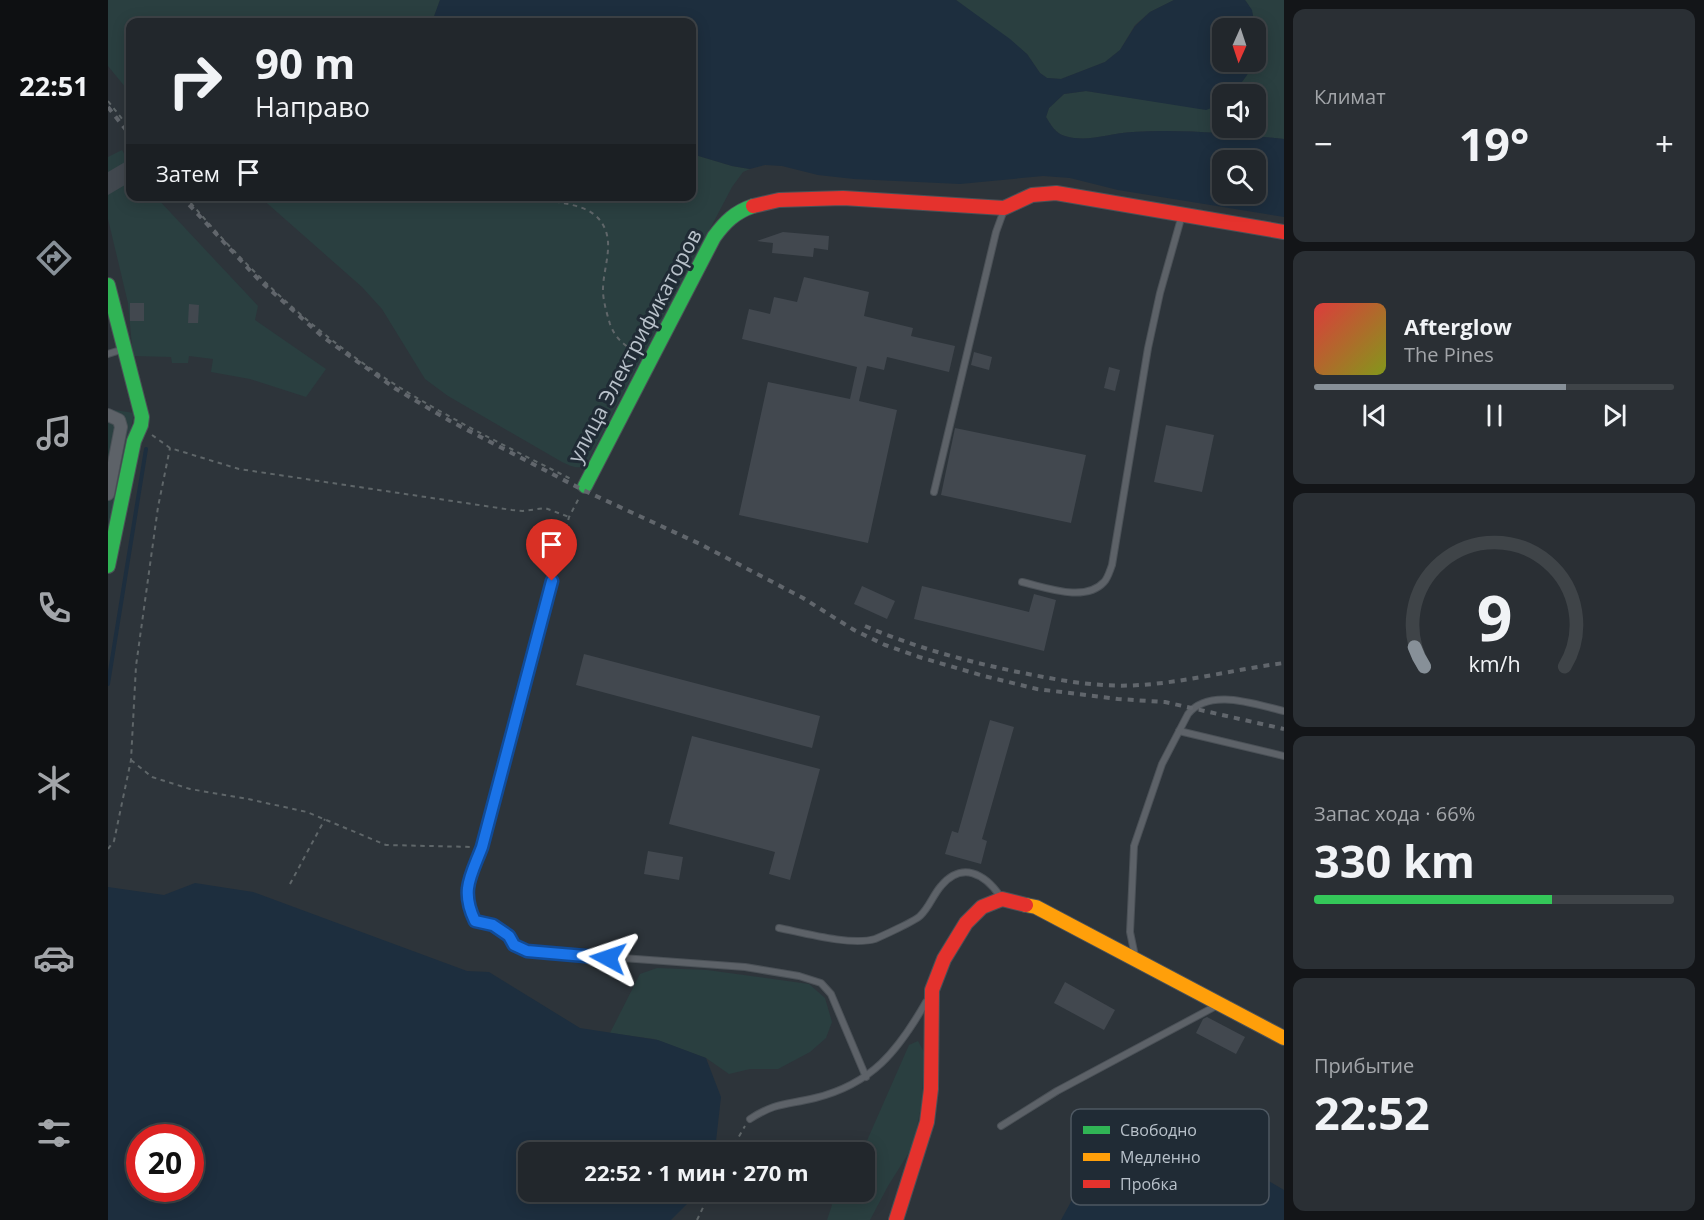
<!DOCTYPE html>
<html lang="ru">
<meta charset="utf-8">
<style>
:root{--surface:#22272c;--page:#2a2f34;--text:#f1f3f6;--muted:#a2a5a9;--line:#3f4448;--accent:#879098}
body{margin:0;font-family:"Open Sans",sans-serif;background:var(--page);color:var(--text);height:100vh;display:flex;flex-direction:column;font-size:22px;white-space:nowrap}
*{box-sizing:border-box;margin:0}
p{font-size:20px;color:var(--muted)}
.icon{flex:none;width:33px;height:33px;fill:none;stroke:currentColor;stroke-width:2;stroke-linecap:round;stroke-linejoin:round}
.map{position:relative;flex:1;overflow:hidden}
.sheet{display:flex;flex-direction:column;gap:9px;padding:9px;background:#131518;width:420px}
.sheet>*{flex:none}
.banner{position:absolute;left:18px;top:18px;width:570px;height:183px;border-radius:12px;box-shadow:0 3px 15px #0003,0 0 0 2px var(--line);background:#22272c;color:var(--text);overflow:hidden}
.needle{width:39px;rotate:183deg}
.buttons{position:absolute;left:1104px;top:18px;display:grid;gap:12px}
.buttons a{display:grid;place-items:center;width:54px;height:54px;border-radius:12px;background:var(--surface);box-shadow:0 3px 15px #0003,0 0 0 2px var(--line);font-size:30px}
.speed{position:absolute;left:18px;top:1124px;display:flex;gap:12px;font-size:30px;font-weight:700;text-align:center}
.speed>*{display:grid;place-content:center;width:78px;height:78px;border-radius:50%;background:var(--surface);box-shadow:0 3px 15px #0003,0 0 0 2px var(--line);line-height:1}
.speed .limit{border:9px solid #d22;background:#fff;color:#111}
.pin{position:absolute;display:grid;place-items:center;width:51px;height:51px;color:#fff;margin:-62px -26px;border-radius:50% 50% 50% 0;rotate:-45deg;box-shadow:0 0 6px #0007}
.pin .icon{rotate:45deg}
.me{position:absolute;width:66px;margin:-33px;rotate:275deg;stroke-linejoin:round;filter:drop-shadow(0 0 4px #0008)}
.turn{display:flex;align-items:center;gap:21px;height:126px;padding:0 30px;font-size:27px}
.turn .icon{width:78px;height:78px;stroke-width:2.5}
.turn b{display:block;font-size:42px;line-height:51px}
.then{display:flex;align-items:center;height:57px;padding:0 30px;background:#0003;gap:12px;font-size:22px}
.big{font-size:45px;font-weight:700;line-height:1.1}
.sheet .tile{flex:1;display:flex;flex-direction:column;justify-content:center;gap:9px;min-width:0;padding:0 21px;border-radius:12px;background:var(--page)}
.sheet .dial{align-items:center;gap:0}
.dial svg{height:156px;overflow:visible;fill:none;stroke:var(--line);stroke-width:7;stroke-linecap:round;text-anchor:middle}
.dial text{fill:var(--text);stroke:none}
.song{display:flex;align-items:center;gap:18px}
.cover{width:72px;height:72px;border-radius:9px;background:linear-gradient(135deg,hsl(0 70% 55%),hsl(70 70% 35%))}
.played{height:6px;border-radius:3px;background:linear-gradient(90deg,var(--accent) 70%,var(--line) 70%)}
.keys{display:flex;justify-content:space-around;direction:ltr}
.heat{display:flex;justify-content:space-between;align-items:center;font-size:33px;direction:ltr}
.charge{height:9px;border-radius:4px;background:linear-gradient(90deg,#34c759 66%,var(--line) 0)}
.trip{position:absolute;left:410px;top:1142px;width:357px;height:60px;border-radius:12px;background:var(--surface);box-shadow:0 3px 15px #0003,0 0 0 2px var(--line);font-weight:700;line-height:60px;text-align:center}
main{display:flex;flex:1;min-height:0}
.tab-bar{display:flex;flex-direction:column;width:108px;justify-content:space-around;align-items:center;background:#0e1012;color:var(--muted)}
.tab-bar .icon{width:42px;height:42px}
.tab-bar .selected{color:var(--accent)}
.tab-bar b{font-size:27px;color:var(--text)}
.map>svg:first-child{display:block}
</style>
<main>
<nav class="tab-bar">
<b>22:51</b>
<svg class="icon selected" aria-label="directions" viewBox="0 0 24 24"><path d="M12 3l9 9-9 9-9-9zM9 14v-3h6M13 9l2 2-2 2"/></svg>
<svg class="icon" aria-label="music" viewBox="0 0 24 24"><path d="M9 18V5l10-2v13"/><circle cx="6" cy="18" r="3"/><circle cx="16" cy="16" r="3"/></svg>
<svg class="icon" aria-label="phone" viewBox="0 0 24 24"><path d="M5 4h4l2 5-3 2q2 4 5 5l2-3 5 2v4C11 20 4 13 5 4z"/></svg>
<svg class="icon" aria-label="climate" viewBox="0 0 24 24"><path d="M12 3v18M4 7l16 10M4 17L20 7"/></svg>
<svg class="icon" aria-label="car" viewBox="0 0 24 24"><path d="M5 17H2v-5l4-1 3-4h7l3 4 3 1v5h-3M9 17h6M6 11h13"/><circle cx="7" cy="17" r="2"/><circle cx="17" cy="17" r="2"/></svg>
<svg class="icon" aria-label="filters" viewBox="0 0 24 24"><path d="M4 7h16M4 17h16"/><circle cx="9" cy="7" r="2"/><circle cx="15" cy="17" r="2"/></svg>
</nav>
<div class="map">
<svg width="1176" height="1220" viewBox="0 0 1176 1220">
<rect width="100%" height="100%" fill="#2d343a"/>
<g fill="#2a3f40">
<path d="M 0,0 L 332,0 L 324,22 L 22,22 L 22,93 L 0,66 Z"/>
<path d="M 848,0 L 1066,0 L 1042,12 L 1027,25 L 1012,50 L 997,62 L 953,79 L 939,78 L 932,73 L 919,54 Z"/>
<path d="M 1137,0 L 1176,0 L 1176,139 C 1126,134 1075,129 1025,132 C 1002,133 980,143 957,136 C 947,133 943,125 938,117 L 941,108 L 956,94 L 978,91 L 1098,109 L 1114,104 L 1114,128 L 1148,128 L 1148,94 L 1125,94 L 1139,75 L 1144,62 L 1148,62 C 1148,39 1151,18 1137,0 Z"/>
<path d="M 14,150 L 22,164 L 22,196 L 48,197 L 150,306 L 147,320 L 218,369 L 198,397 L 142,379 L 103,372 L 105,359 L 81,356 L 80,363 L 64,363 L 63,357 L 25,356 L 20,303 L 0,219 L 0,157 Z"/>
<path d="M 584,154 L 624,166 L 642,169 L 635,172 L 624,187 L 478,465 C 469,470 463,466 454,462 L 340,396 L 317,379 L 274,309 L 254,287 L 152,197 L 584,196 Z"/>
<path d="M 0,409 L 26,413 L 0,541 Z"/>
<path d="M 549,968 L 599,970 L 701,984 L 717,998 L 724,1022 L 718,1038 L 702,1052 L 670,1069 L 642,1069 L 621,1074 L 598,1058 L 546,1039 L 502,1033 L 532,974 Z"/>
<path d="M 810,1041 L 816,1052 L 814,1102 L 805,1146 L 780,1186 L 762,1220 L 719,1220 L 724,1205 L 716,1191 L 756,1191 L 756,1152 L 754,1152 L 801,1045 Z"/>
</g>
<g fill="#1d2e3e" fill-rule="evenodd">
<path d="M 332,0 L 848,0 L 902,39 L 919,54 L 932,73 L 939,78 L 953,79 L 997,62 L 1012,50 L 1027,26 L 1042,12 L 1066,0 L 1137,0 L 1144,10 L 1147,28 L 1114,28 L 1114,62 L 1144,62 L 1139,75 L 1125,94 L 1114,94 L 1114,104 L 1098,110 L 978,91 L 956,94 L 941,108 L 938,117 C 943,125 947,133 957,136 C 980,143 1002,133 1025,132 C 1075,129 1126,134 1176,139 L 1176,217 L 1010,190 L 962,178 L 935,176 L 852,184 L 746,179 L 710,175 L 674,166 L 657,165 L 642,169 L 624,166 L 584,154 L 584,22 L 324,22 ZM 1114,160 L 1148,160 L 1148,194 L 1114,194 Z"/>
<path d="M 87,883 L 145,892 L 359,971 L 381,972 L 472,1028 L 550,1040 L 598,1058 L 613,1097 L 608,1141 L 605,1152 L 420,1152 L 420,1191 L 591,1192 L 563,1220 L 0,1220 L 0,887 L 56,895 ZM 32,1137 L 82,1137 L 82,1188 L 32,1188 Z"/>
<path d="M 1020,1118 L 1071,1128 L 1176,1190 L 1176,1220 L 953,1220 L 999,1136 Z"/>
</g>
<g fill="none" stroke-linecap="round" stroke-linejoin="round">
<path stroke="#1d2e3e" stroke-width="4" d="M 0,684 L 38,449"/>
</g>
<g fill="#42484f">
<path d="M 22,159 L 22,182 L 0,195 L 0,172 Z"/>
<path d="M 675,232 L 721,236 L 720,250 L 706,248 L 705,257 L 664,253 L 665,243 L 649,241 Z"/>
<path d="M 696,277 L 761,292 L 756,316 L 805,328 L 803,336 L 847,346 L 841,372 L 779,357 L 776,370 L 759,366 L 751,401 L 789,410 L 760,543 L 631,515 L 660,382 L 742,399 L 749,367 L 634,339 L 641,309 L 662,314 L 666,297 L 689,302 Z"/>
<rect x="22" y="303" width="14" height="18"/>
<path d="M 81,304 L 91,305 L 90,323 L 80,323 Z"/>
<path d="M 866,352 L 884,357 L 881,370 L 863,365 Z"/>
<path d="M 1001,367 L 1012,370 L 1007,391 L 996,388 Z"/>
<path d="M 1058,425 L 1106,435 L 1094,492 L 1046,482 Z"/>
<path d="M 847,428 L 978,455 L 963,523 L 833,495 Z"/>
<path d="M 754,586 L 787,601 L 779,619 L 746,604 Z"/>
<path d="M 814,586 L 921,612 L 926,594 L 948,600 L 936,651 L 806,619 Z"/>
<path d="M 476,654 L 712,716 L 704,748 L 468,685 Z"/>
<path d="M 882,720 L 906,727 L 874,839 L 879,841 L 873,864 L 837,854 L 844,831 L 850,833 Z"/>
<path d="M 584,736 L 712,769 L 682,880 L 661,874 L 667,852 L 561,824 Z"/>
<path d="M 540,851 L 575,857 L 571,880 L 536,874 Z"/>
<path d="M 957,982 L 1007,1010 L 996,1030 L 946,1003 Z"/>
<path d="M 1099,1017 L 1137,1037 L 1128,1054 L 1088,1033 L 1095,1019 Z"/>
</g>
<g fill="none" stroke-linecap="round" stroke-linejoin="round">
<defs>
<g id="lane">
<path d="M 0,354 L 16,349"/>
<path d="M 826,492 L 888,232 L 896,210"/>
<path d="M 444,581 L 374,847 C 363,876 352,890 367,921 L 385,925 L 401,936 L 406,945 L 419,951 L 637,967 L 691,976 L 713,983 L 723,994 L 758,1077"/>
<path d="M 914,582 C 937,587 977,603 996,582 C 1000,578 1002,570 1004,565 L 1040,348 L 1052,293 L 1074,215"/>
<path d="M 1071,731 L 1176,756"/>
<path d="M 671,928 C 696,933 743,946 767,939 C 774,936 807,921 812,916 C 821,908 825,895 833,886 C 854,861 877,874 892,896"/>
<path d="M 1027,956 L 1022,932 L 1026,846 L 1054,764 L 1080,714 C 1102,687 1148,705 1176,711"/>
<path d="M 642,1119 C 668,1102 679,1105 707,1098 C 764,1084 790,1051 818,1002"/>
<path d="M 893,1126 L 949,1091 L 1108,1006"/>
</g>
<path id="street" d="M 0,415 L 11,420 L 13,427 L 0,494"/>
<g id="fast">
<path d="M 0,285 L 34,417 L 33,425 L 26,441 L 0,566"/>
<path d="M 477,486 L 606,237 C 617,222 627,212 645,206"/>
</g>
<path id="slow" d="M 918,905 L 928,907 L 1176,1038"/>
<g id="jam">
<path d="M 645,206 L 671,200 L 735,198 L 896,208 L 924,195 L 948,193 L 1176,232"/>
<path d="M 788,1220 L 819,1122 L 823,1089 L 824,990 L 836,959 L 858,923 L 874,907 L 894,899 L 918,905"/>
</g>
</defs>
<use href="#lane" stroke="#4b5157" stroke-width="8"/>
<use href="#street" stroke="#4b5157" stroke-width="14"/>
<use href="#fast" stroke="#4b5157" stroke-width="16"/>
<use href="#slow" stroke="#4b5157" stroke-width="16"/>
<use href="#jam" stroke="#4b5157" stroke-width="16"/>
<g stroke="#5f6669" stroke-width="2" stroke-dasharray="4.5 4.5" stroke-linecap="butt">
<path d="M 0,101 L 22,129"/>
<path d="M 77,196 C 138,269 210,337 291,387 C 346,421 405,450 463,479"/>
<path d="M 430,196 C 449,205 475,202 490,218 C 510,240 494,267 495,293 C 496,304 499,314 502,324 C 507,338 517,347 530,352"/>
<path d="M 44,435 L 62,448 L 131,469 L 404,510 L 415,511 L 437,508 L 461,517"/>
<path d="M 446,572 L 461,517 L 471,498"/>
<path d="M 23,760 L 44,777 L 82,789 L 140,799 L 199,812 L 278,845 L 365,847"/>
<path d="M 0,849 L 6,841 L 23,760 L 28,666 L 50,507 L 62,448"/>
<path d="M 182,884 L 217,819"/>
<path d="M 622,1152 L 637,1126"/>
<path d="M 589,1220 L 603,1191"/>
</g>
<use href="#lane" stroke="#5d6268" stroke-width="6"/>
<use href="#street" stroke="#5d6268" stroke-width="12"/>
<use href="#fast" stroke="#30b455" stroke-width="14"/>
<use href="#slow" stroke="#ff9f0a" stroke-width="14"/>
<use href="#jam" stroke="#e5322d" stroke-width="14"/>
<g stroke="#61666c" stroke-width="4" stroke-dasharray="6 6" stroke-linecap="butt">
<path d="M 0,107 L 22,135"/>
<path d="M 73,196 L 150,279 L 215,337 L 288,389 L 342,421 L 475,490 L 592,544 L 695,598 L 746,630 L 777,645 L 811,657 L 876,676 L 929,689 L 1010,699 L 1057,702 L 1176,729"/>
<path d="M 757,626 C 806,647 857,661 910,672 C 950,680 990,688 1032,685 C 1080,682 1128,669 1176,663"/>
</g>
</g>
<g fill="none" stroke-linecap="round" stroke-linejoin="round">
<defs>
<path id="route" d="M 444,581 L 374,847 C 363,876 352,890 367,921 L 385,925 L 401,936 L 406,945 L 419,951 L 500,958"/>
</defs>
<use href="#route" stroke="#114b97" stroke-width="15"/>
<use href="#route" stroke="#1a73e8" stroke-width="10"/>
</g>
<g text-anchor="middle" stroke-width="6" stroke-linejoin="round" paint-order="stroke">
<g font-size="21" fill="#b8c1ca" stroke="#202b35">
<text transform="translate(527 346) rotate(-62)" y="7">улица Электрификаторов</text>
</g>
</g>
<rect x="963" y="1109" width="198" height="96" rx="9" fill="#202b35" stroke="#4e5862" stroke-width="1.5"/>
<rect x="975" y="1126" width="27" height="8" fill="#30b455"/>
<rect x="975" y="1153" width="27" height="8" fill="#ff9f0a"/>
<rect x="975" y="1180" width="27" height="8" fill="#e5322d"/>
<g font-size="16" fill="#b8c1ca">
<text x="1012" y="1136">Свободно</text>
<text x="1012" y="1163">Медленно</text>
<text x="1012" y="1190">Пробка</text>
</g>
</svg>
<div class="buttons">
<a><svg class="needle" viewBox="-14 -14 28 28"><path d="M0-13l5 13h-10z" fill="#e53935"/><path d="M0 13l5-13h-10z" fill="#a2a5a9"/></svg></a>
<a><svg class="icon" aria-label="sound" viewBox="0 0 24 24"><path d="M4 9h4l5-4v14l-5-4H4zM17 9q2 3 0 6"/></svg></a>
<a><svg class="icon" aria-label="search" viewBox="0 0 24 24"><circle cx="10" cy="10" r="6"/><path d="M15 15l6 6"/></svg></a>
</div>
<div class="speed"><div class="limit">20</div></div>
<div class="pin" style="left:444px;top:581px;background:#d93025"><svg class="icon" aria-label="arrive" viewBox="0 0 24 24"><path d="M6 21V4h12l-3 4 3 4H6"/></svg></div>
<svg class="me" style="left:500px;top:958px" viewBox="-20 -20 40 40"><path d="M0-17L14 15 0 8-14 15z" fill="#1a73e8" stroke="#fff" stroke-width="4"/></svg>
<div class="trip">22:52 · 1 мин · 270 m</div>
<div class="banner">
<div class="turn"><svg class="icon" aria-label="right" viewBox="0 0 24 24"><path d="M7 20v-9h11M14 6l5 5-5 5"/></svg><div><b>90 m</b>Направо</div></div>
<div class="then">Затем<svg class="icon" aria-label="arrive" viewBox="0 0 24 24"><path d="M6 21V4h12l-3 4 3 4H6"/></svg></div>
</div>
</div>
<section class="sheet">
<div class="tile"><p>Климат</p>
<div class="heat"><a>−</a><b class="big">19°</b><a>+</a></div>
</div>
<div class="tile">
<div class="song"><i class="cover"></i><div><b>Afterglow</b><p>The Pines</p></div></div>
<div class="played"></div>
<div class="keys"><svg class="icon" aria-label="previous" viewBox="0 0 24 24"><path d="M18 5L8 12l10 7zM5 5v14"/></svg><svg class="icon" aria-label="pause" viewBox="0 0 24 24"><path d="M8 5v14M16 5v14"/></svg><svg class="icon" aria-label="next" viewBox="0 0 24 24"><path d="M6 5l10 7-10 7zM19 5v14"/></svg></div>
</div>
<div class="tile dial"><svg viewBox="0 0 100 80">
<path d="M14 69A42 42 0 1 1 86 69"/>
<path d="M14 69A42 42 0 0 1 9 59" stroke="#879098"/>
<text x="50" y="56" font-size="32" font-weight="700">9</text>
<text x="50" y="72" font-size="11">km/h</text>
</svg></div>
<div class="tile"><p>Запас хода · 66%</p><b class="big">330 km</b><div class="charge"></div></div>
<div class="tile"><p>Прибытие</p><b class="big">22:52</b></div>
</section>
</main>
